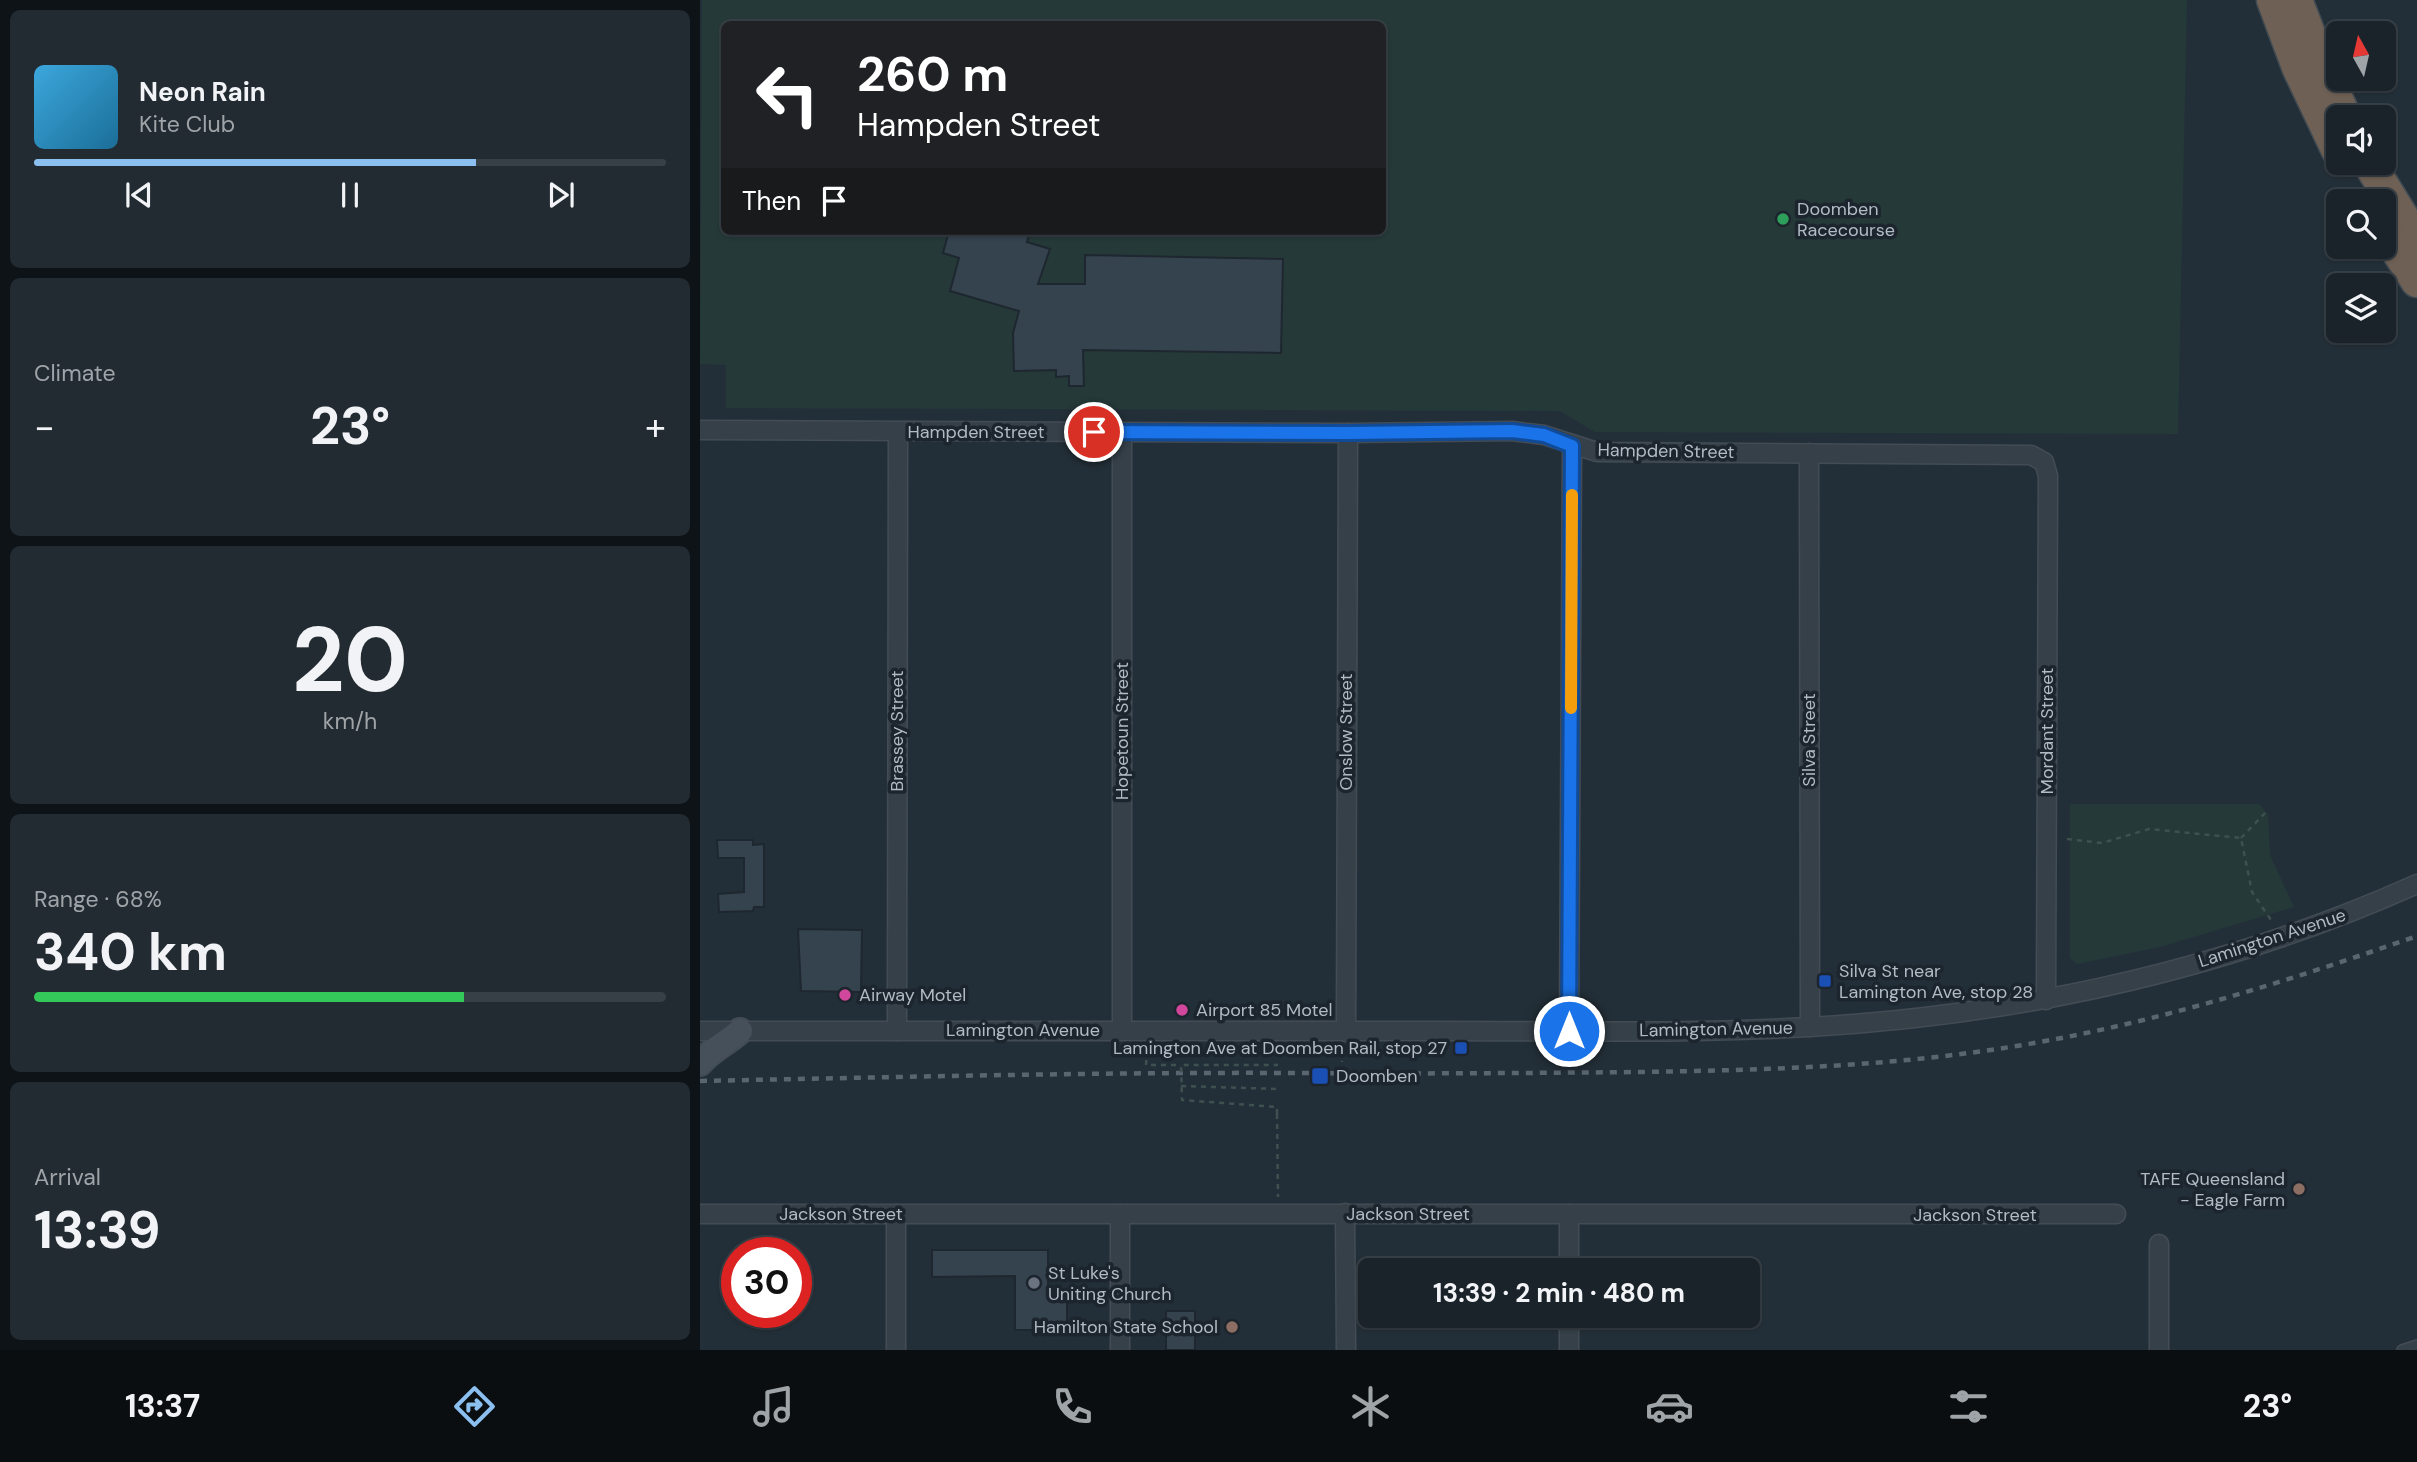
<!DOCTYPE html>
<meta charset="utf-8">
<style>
:root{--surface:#1a232a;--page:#232b32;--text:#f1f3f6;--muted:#9fa4a8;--line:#384047;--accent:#8bbff0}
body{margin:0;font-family:"DM Sans",sans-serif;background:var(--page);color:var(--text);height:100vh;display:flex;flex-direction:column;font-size:26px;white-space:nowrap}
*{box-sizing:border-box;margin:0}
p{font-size:23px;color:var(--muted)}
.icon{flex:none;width:38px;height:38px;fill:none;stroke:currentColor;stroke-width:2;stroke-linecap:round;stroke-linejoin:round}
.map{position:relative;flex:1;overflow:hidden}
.panel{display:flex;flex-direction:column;gap:10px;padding:10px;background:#0e1317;width:700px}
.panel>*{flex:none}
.guide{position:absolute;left:21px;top:21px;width:665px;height:214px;border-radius:10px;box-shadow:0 2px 5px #0004,0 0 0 2px var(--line);background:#202124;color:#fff;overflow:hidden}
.needle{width:46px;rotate:352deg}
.controls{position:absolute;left:1626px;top:21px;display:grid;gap:14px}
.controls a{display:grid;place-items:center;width:70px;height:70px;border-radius:10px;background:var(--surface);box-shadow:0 2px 5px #0004,0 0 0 2px var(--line);font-size:35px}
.speed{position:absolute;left:21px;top:1237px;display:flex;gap:14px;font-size:35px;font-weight:700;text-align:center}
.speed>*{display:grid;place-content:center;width:91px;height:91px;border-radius:50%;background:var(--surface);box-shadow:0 2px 5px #0004,0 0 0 2px var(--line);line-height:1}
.speed .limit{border:10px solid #d22;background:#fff;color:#111}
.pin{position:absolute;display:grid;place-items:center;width:60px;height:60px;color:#fff;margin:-30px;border:4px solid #fff;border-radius:50%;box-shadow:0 2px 7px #0007}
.me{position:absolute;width:77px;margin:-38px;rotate:0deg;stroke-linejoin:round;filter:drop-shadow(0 0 5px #0008)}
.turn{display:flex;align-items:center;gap:24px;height:147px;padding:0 21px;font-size:32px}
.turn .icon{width:91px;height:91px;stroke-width:2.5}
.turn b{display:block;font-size:49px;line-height:60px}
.then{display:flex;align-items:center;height:66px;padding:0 21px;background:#0003;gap:14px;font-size:26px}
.big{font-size:52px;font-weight:700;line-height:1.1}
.panel .card{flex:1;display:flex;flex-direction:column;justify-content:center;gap:10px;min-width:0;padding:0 24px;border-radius:10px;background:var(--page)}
.panel .dial{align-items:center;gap:0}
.dial b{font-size:91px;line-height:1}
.song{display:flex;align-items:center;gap:21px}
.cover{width:84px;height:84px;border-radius:10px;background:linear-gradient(135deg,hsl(200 70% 55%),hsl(200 70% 35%))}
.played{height:7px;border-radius:4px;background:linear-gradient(90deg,var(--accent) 70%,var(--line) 70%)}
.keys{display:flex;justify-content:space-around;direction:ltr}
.heat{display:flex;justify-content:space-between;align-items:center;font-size:38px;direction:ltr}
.charge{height:10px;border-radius:5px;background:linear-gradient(90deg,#34c759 68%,var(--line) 0)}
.trip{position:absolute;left:658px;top:1258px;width:402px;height:70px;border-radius:10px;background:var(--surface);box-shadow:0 2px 5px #0004,0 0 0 2px var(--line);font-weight:700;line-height:70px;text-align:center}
.dock{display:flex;height:112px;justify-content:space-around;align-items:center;background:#0a0e11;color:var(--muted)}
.dock .icon{width:49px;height:49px}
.dock .selected{color:var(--accent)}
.dock b{font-size:32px;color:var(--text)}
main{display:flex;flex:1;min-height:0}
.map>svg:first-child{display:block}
</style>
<main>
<section class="panel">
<div class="card">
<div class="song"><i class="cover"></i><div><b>Neon Rain</b><p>Kite Club</p></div></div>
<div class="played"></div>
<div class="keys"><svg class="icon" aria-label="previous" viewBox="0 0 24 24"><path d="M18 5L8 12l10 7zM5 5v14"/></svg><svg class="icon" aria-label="pause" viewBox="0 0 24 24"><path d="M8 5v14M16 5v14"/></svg><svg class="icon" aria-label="next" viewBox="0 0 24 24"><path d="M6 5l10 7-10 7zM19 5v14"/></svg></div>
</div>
<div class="card"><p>Climate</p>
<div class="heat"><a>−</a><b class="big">23°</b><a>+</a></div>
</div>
<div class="card dial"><b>20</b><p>km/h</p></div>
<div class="card"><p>Range · 68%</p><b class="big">340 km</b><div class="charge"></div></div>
<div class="card"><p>Arrival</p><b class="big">13:39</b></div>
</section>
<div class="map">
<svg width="1717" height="1350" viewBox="0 0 1717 1350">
<rect width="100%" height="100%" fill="#232f38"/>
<g fill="#253939" fill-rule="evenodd">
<path d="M 2,0 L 1487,0 L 1478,434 L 895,432 L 860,411 L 26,408 L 26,365 L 0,364 ZM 24,24 L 682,24 L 682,231 L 24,231 Z"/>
<path d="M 1370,804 L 1559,804 L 1568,814 L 1570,855 L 1594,907 L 1460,947 L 1377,964 L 1370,958 Z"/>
</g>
<g fill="#35434f" stroke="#1e272f" stroke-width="2">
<path d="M 249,231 L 330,231 L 327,242 L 350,249 L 338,284 L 385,284 L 385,255 L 583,259 L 581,353 L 383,350 L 384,386 L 369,386 L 369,376 L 356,377 L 356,370 L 314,371 L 313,333 L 319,311 L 250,291 L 259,258 L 243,253 Z"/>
<path d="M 17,840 L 53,840 L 53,845 L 64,844 L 64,907 L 54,907 L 53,911 L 19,912 L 18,894 L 44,892 L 44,858 L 18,858 Z"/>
<path d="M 98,929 L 162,930 L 161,992 L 101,991 Z"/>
<path d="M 232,1250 L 348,1250 L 348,1296 L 367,1296 L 367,1323 L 357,1323 L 357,1330 L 315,1330 L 315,1276 L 232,1277 Z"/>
<rect x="466" y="1311" width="29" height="39"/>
</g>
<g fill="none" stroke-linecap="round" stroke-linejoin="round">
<defs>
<path id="lane" d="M 1702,1350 L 1717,1345"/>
<g id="street">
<path d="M 0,430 L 648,433 L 812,431 L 844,435 L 897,452 L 1331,455 L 1344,462 L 1348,476 L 1346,1000"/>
<path d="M 422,432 L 422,1030"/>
<path d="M 1109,453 L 1110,1027"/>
<path d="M 0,1031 C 247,1029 495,1033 742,1031 C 864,1031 987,1034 1109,1027 C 1318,1015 1525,970 1717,884"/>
<path d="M 197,1031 L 198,432"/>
<path d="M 869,1031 L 872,446"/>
<path d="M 646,1032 L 648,433"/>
<path d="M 645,1213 L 646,1350"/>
<path d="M 0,1214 L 1416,1214"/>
<path d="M 196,1214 L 196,1350"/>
<path d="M 420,1214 L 420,1350"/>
<path d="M 869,1270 L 869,1214"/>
<path d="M 869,1316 L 869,1350"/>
<path d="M 1459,1350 L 1459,1244"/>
</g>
<path id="secondary" d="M 0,1063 C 12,1049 27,1043 40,1031"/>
<g id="highway">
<path d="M 1573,0 L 1598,67 L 1638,151"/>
<path d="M 1596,0 L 1620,62 L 1645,117"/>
<path d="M 1669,163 L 1717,241"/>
<path d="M 1684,230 L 1717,281"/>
</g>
</defs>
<use href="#lane" stroke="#434c55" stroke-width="12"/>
<use href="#street" stroke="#434c55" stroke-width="21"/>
<use href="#secondary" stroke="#434c55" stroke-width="28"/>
<use href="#highway" stroke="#414b53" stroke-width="35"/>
<g stroke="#3e5150" stroke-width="2.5" stroke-dasharray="5 5" stroke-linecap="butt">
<path d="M 1541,838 L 1565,813"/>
<path d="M 1367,839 L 1402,843 L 1449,829 L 1541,838 L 1552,892 L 1571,920"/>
<path d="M 447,1050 L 446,1065 L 481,1065"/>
<path d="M 641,1051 L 642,1062"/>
<path d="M 481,1086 L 579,1089"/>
<path d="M 577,1114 L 578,1197"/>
</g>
<use href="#lane" stroke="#364049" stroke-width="9"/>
<use href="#street" stroke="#364049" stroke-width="18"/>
<use href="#secondary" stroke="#45505b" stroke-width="24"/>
<use href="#highway" stroke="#6e6054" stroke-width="32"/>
<path stroke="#59656f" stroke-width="4.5" stroke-dasharray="7 7" stroke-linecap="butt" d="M 0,1081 C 200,1077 401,1072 601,1073 C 714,1074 827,1073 941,1072 C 1060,1070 1178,1067 1297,1049 C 1440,1028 1580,984 1717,936"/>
<path stroke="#3e5150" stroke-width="2.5" stroke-dasharray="5 5" stroke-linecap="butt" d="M 577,1114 L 577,1107 L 482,1100 L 481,1065 L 578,1065"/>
</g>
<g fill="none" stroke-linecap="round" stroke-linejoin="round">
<defs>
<path id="route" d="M 394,432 L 648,433 L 812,431 L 844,435 L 872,446 L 869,1031"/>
</defs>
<use href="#route" stroke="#114b97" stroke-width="18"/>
<use href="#route" stroke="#1a73e8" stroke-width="12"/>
<path stroke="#f59e0b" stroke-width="12" d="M 871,708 L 872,495"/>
</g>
<circle fill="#2e9e5b" stroke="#1c252d" stroke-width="2.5" cx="1083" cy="219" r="7"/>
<g fill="#1a4fb4" stroke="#1c252d" stroke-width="2.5">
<rect x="1118" y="974" width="14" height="14" rx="3.5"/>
<rect x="754" y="1041" width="14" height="14" rx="3.5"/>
<rect x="611" y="1067" width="18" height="18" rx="3.5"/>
</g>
<g fill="#d1479c" stroke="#1c252d" stroke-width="2.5">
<circle cx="145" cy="995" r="7"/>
<circle cx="482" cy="1010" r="7"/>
</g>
<g fill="#8d6e63" stroke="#1c252d" stroke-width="2.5">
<circle cx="1599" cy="1189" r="7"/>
<circle cx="532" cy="1327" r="7"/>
</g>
<circle fill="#6b7280" stroke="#1c252d" stroke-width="2.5" cx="334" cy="1283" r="7"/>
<g text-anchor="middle" stroke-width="7" stroke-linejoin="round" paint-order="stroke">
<g font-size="18" fill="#b1bbc5" stroke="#1c252d" text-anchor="start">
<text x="1097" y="215">Doomben<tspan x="1097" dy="21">Racecourse</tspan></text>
<text x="1139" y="977">Silva St near<tspan x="1139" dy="21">Lamington Ave, stop 28</tspan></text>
<text x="159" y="1001">Airway Motel</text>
<text x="496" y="1016">Airport 85 Motel</text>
<text x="747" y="1054" text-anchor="end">Lamington Ave at Doomben Rail, stop 27</text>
<text x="636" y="1082">Doomben</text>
<text x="1585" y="1185" text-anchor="end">TAFE Queensland<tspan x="1585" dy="21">- Eagle Farm</tspan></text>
<text x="348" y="1279">St Luke's<tspan x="348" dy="21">Uniting Church</tspan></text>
<text x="518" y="1333" text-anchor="end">Hamilton State School</text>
</g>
<g font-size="18" fill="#b1bbc5" stroke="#1c252d">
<text x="276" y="438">Hampden Street</text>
<text transform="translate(966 451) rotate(1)" y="6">Hampden Street</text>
<text transform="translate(197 731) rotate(-90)" y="6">Brassey Street</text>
<text transform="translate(422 731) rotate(-90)" y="6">Hopetoun Street</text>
<text transform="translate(1347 731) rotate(-90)" y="6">Mordant Street</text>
<text transform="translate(646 732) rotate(-90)" y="6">Onslow Street</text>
<text transform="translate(1109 740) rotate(-90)" y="6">Silva Street</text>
<text transform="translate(1572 938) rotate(-18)" y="6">Lamington Avenue</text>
<text transform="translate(1016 1029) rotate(-1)" y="6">Lamington Avenue</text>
<text x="323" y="1036">Lamington Avenue</text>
<text x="141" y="1220">Jackson Street</text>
<text x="708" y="1220">Jackson Street</text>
<text x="1275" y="1221">Jackson Street</text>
</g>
</g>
</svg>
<div class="controls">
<a><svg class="needle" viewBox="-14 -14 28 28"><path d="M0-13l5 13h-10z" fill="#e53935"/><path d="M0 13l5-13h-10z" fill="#9fa4a8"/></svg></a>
<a><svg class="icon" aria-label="sound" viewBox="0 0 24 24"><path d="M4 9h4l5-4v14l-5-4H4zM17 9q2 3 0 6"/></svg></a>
<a><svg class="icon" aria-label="search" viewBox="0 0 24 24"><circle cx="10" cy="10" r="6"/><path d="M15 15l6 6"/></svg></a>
<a><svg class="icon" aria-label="layers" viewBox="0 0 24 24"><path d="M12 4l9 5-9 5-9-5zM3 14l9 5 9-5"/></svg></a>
</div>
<div class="speed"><div class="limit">30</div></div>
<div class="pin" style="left:394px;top:432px;background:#d93025"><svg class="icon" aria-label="arrive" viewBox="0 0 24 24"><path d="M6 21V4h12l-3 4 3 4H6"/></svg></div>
<svg class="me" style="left:869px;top:1031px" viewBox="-20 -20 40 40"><circle r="17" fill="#1a73e8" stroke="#fff" stroke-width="3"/><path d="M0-11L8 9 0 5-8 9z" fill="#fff"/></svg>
<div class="trip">13:39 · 2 min · 480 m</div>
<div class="guide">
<div class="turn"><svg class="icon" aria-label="left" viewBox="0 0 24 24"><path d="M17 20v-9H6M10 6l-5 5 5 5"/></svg><div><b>260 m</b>Hampden Street</div></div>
<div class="then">Then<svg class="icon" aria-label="arrive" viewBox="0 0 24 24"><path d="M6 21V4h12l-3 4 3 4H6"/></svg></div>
</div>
</div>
</main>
<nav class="dock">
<b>13:37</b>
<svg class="icon selected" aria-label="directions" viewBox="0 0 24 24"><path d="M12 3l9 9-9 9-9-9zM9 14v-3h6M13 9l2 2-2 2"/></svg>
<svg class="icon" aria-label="music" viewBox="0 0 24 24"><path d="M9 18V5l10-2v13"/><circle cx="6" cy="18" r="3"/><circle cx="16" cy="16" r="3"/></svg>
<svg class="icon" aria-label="phone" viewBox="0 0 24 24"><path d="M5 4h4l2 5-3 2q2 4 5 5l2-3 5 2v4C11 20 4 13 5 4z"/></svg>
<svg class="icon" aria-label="climate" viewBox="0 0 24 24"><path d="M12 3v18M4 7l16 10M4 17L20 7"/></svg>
<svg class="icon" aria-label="car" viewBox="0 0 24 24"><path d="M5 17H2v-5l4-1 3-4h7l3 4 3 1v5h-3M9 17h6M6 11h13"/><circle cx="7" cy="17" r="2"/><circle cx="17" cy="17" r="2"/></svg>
<svg class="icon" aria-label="filters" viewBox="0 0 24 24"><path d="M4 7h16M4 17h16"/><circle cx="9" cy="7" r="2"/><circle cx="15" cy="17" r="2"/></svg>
<b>23°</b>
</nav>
